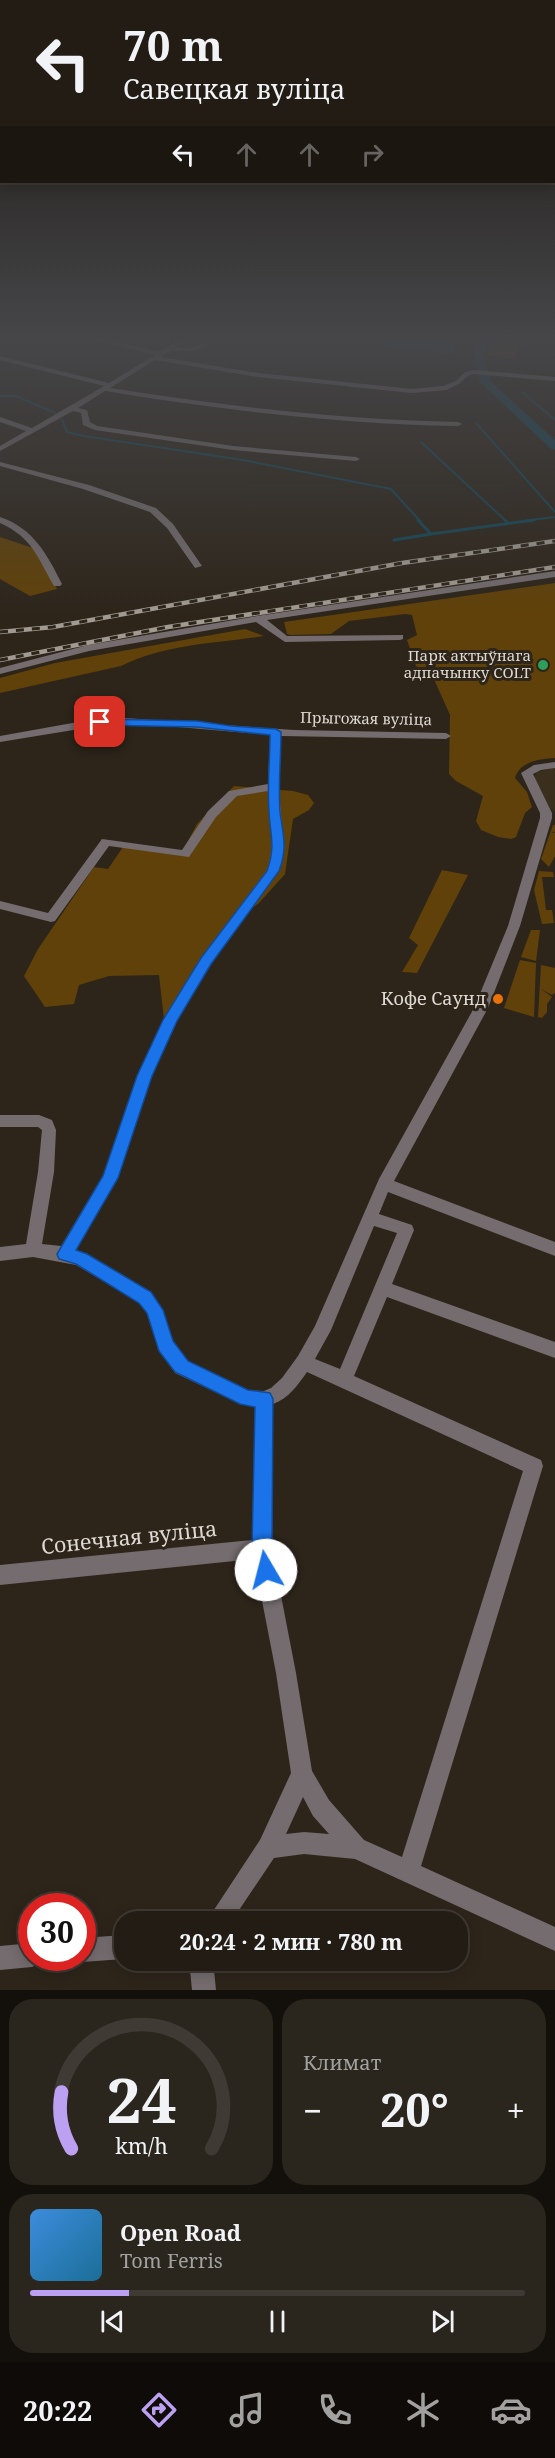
<!DOCTYPE html>
<html lang="ru">
<meta charset="utf-8">
<style>
:root{--surface:#221c14;--page:#2a251d;--text:#f1f3f6;--muted:#a2a1a0;--line:#3f3a34;--accent:#bca0f2}
body{margin:0;font-family:"Noto Serif",serif;background:var(--page);color:var(--text);height:100vh;display:flex;flex-direction:column;font-size:22px;white-space:nowrap}
*{box-sizing:border-box;margin:0}
p{font-size:20px;color:var(--muted)}
.icon{flex:none;width:33px;height:33px;fill:none;stroke:currentColor;stroke-width:2;stroke-linecap:round;stroke-linejoin:round}
.map{position:relative;height:1990px;overflow:hidden}
.side{display:flex;flex-direction:column;gap:9px;padding:9px;background:#130f0b;flex:1}
.side>*{flex:none}
.hud{position:absolute;left:0px;top:0px;width:555px;height:183px;box-shadow:0 3px 15px #0003,0 0 0 2px var(--line);background:#221c14;color:var(--text);overflow:hidden}
.speed{position:absolute;left:18px;top:1893px;display:flex;gap:12px;font-size:30px;font-weight:700;text-align:center}
.speed>*{display:grid;place-content:center;width:78px;height:78px;border-radius:50%;background:var(--surface);box-shadow:0 3px 15px #0003,0 0 0 2px var(--line);line-height:1}
.speed .limit{border:9px solid #d22;background:#fff;color:#111}
.pin{position:absolute;display:grid;place-items:center;width:51px;height:51px;color:#fff;margin:-26px;border-radius:12px;box-shadow:0 3px 9px #0006}
.me{position:absolute;width:66px;margin:-33px;rotate:352deg;stroke-linejoin:round;filter:drop-shadow(0 0 4px #0008)}
.turn{display:flex;align-items:center;gap:21px;height:126px;padding:0 24px;font-size:27px}
.turn .icon{width:78px;height:78px;stroke-width:2.5}
.turn b{display:block;font-size:42px;line-height:51px}
.lanes{display:flex;align-items:center;height:57px;padding:0 24px;background:#0003;justify-content:center;gap:30px;direction:ltr}
.lanes .off{opacity:.35}
.big{font-size:45px;font-weight:700;line-height:1.1}
.side .widget{flex:1;display:flex;flex-direction:column;justify-content:center;gap:9px;min-width:0;padding:0 21px;border-radius:24px;background:var(--page)}
.side .dial{align-items:center;gap:0}
.dial svg{height:156px;overflow:visible;fill:none;stroke:var(--line);stroke-width:7;stroke-linecap:round;text-anchor:middle}
.dial text{fill:var(--text);stroke:none}
.song{display:flex;align-items:center;gap:18px}
.cover{width:72px;height:72px;border-radius:9px;background:linear-gradient(135deg,hsl(210 70% 55%),hsl(200 70% 35%))}
.played{height:6px;border-radius:3px;background:linear-gradient(90deg,var(--accent) 20%,var(--line) 20%)}
.keys{display:flex;justify-content:space-around;direction:ltr}
.heat{display:flex;justify-content:space-between;align-items:center;font-size:33px;direction:ltr}
.side .tiles{flex:1;display:grid;gap:9px;grid-template-columns:1fr 1fr}
.widget:last-child{grid-column:span 2}
.trip{position:absolute;left:114px;top:1911px;width:354px;height:60px;border-radius:24px;background:var(--surface);box-shadow:0 3px 15px #0003,0 0 0 2px var(--line);font-weight:700;line-height:60px;text-align:center}
.tabs{display:flex;height:96px;justify-content:space-around;align-items:center;background:#0e0b08;color:var(--muted)}
.tabs .icon{width:42px;height:42px}
.tabs .current{color:var(--accent)}
.tabs b{font-size:27px;color:var(--text)}
.map>svg:first-child{display:block}
</style>
<div class="map">
<svg width="555" height="1990" viewBox="0 0 555 1990">
<rect width="100%" height="100%" fill="#2d251a"/>
<path fill="#3a2e1d" d="M 555,767 L 555,812 L 550,808 L 533,779 L 537,772 Z"/>
<g fill="#604109">
<path d="M 492,336 L 526,336 L 525,346 L 519,346 L 514,359 L 487,357 Z"/>
<path d="M 0,537 L 36,549 L 57,589 L 30,596 L 0,579 Z"/>
<path d="M 555,583 L 555,758 C 540,759 520,761 515,778 L 527,792 L 532,807 L 525,813 L 516,837 L 511,839 L 498,837 L 481,830 L 476,821 L 483,796 L 456,781 L 449,774 L 450,715 L 433,677 L 416,666 L 407,640 L 417,635 L 412,615 L 405,614 L 349,621 L 331,634 L 290,635 L 287,634 L 284,622 Z"/>
<path d="M 245,629 L 264,636 C 217,643 164,644 121,666 L 0,693 L 0,678 L 55,663 Z"/>
<path d="M 234,786 L 293,791 L 308,795 L 314,803 L 309,810 L 293,819 L 285,874 L 259,903 L 228,926 L 164,1019 L 159,975 L 109,976 L 79,985 L 74,1004 L 45,1007 L 24,976 L 38,949 L 94,867 L 108,869 L 123,847 L 182,852 L 197,824 Z"/>
<path d="M 553,825 L 555,825 L 555,832 L 551,833 L 555,833 L 555,856 L 549,867 L 541,859 Z"/>
<path d="M 442,870 L 468,875 L 417,973 L 402,972 L 418,945 L 409,938 Z"/>
<path d="M 539,871 L 553,872 L 554,877 L 542,877 L 546,910 L 552,910 L 554,923 L 542,924 L 534,890 Z"/>
<path d="M 531,930 L 540,930 L 536,961 L 521,957 Z"/>
<path d="M 520,960 L 536,963 L 534,1017 L 504,1008 Z"/>
<path d="M 541,965 L 555,968 L 555,993 L 552,995 L 541,989 L 552,997 L 547,1004 L 547,1012 L 542,1018 L 538,1017 Z"/>
</g>
<path fill="#154757" d="M 374,336 L 457,336 L 454,347 L 457,352 C 447,356 439,351 428,350 C 408,349 388,355 374,336 Z"/>
<g fill="none" stroke-linecap="round" stroke-linejoin="round">
<g stroke="#154757" stroke-width="2">
<path d="M 522,392 L 555,420"/>
<path d="M 0,396 L 16,396 L 55,413"/>
<path d="M 62,419 L 67,432 L 84,436 L 243,460 L 391,489 L 420,521"/>
<path d="M 476,423 L 555,512"/>
<path d="M 421,442 L 506,521"/>
<path d="M 523,521 L 555,517"/>
</g>
<g stroke="#154757" stroke-width="3">
<path d="M 418,520 L 431,534 L 534,520"/>
<path d="M 505,520 L 508,523"/>
<path d="M 394,540 L 431,534"/>
</g>
<path fill="#154757" fill-rule="evenodd" d="M 477,336 L 487,336 L 484,356 L 490,381 L 555,440 L 555,450 L 551,449 L 480,382 L 474,356 Z"/>
<g fill="#746c6e" fill-rule="evenodd">
<path d="M 84,336 L 96,336 L 159,352 L 185,336 L 193,336 L 176,347 L 191,348 L 220,336 L 230,336 L 194,351 L 170,351 L 160,357 L 258,373 L 412,389 L 443,386 L 456,381 L 465,372 L 474,370 L 555,377 L 555,381 L 474,374 L 469,375 L 460,383 L 447,390 L 412,393 L 258,377 L 155,360 L 110,388 C 225,406 342,420 458,422 L 462,424 L 458,426 C 340,424 221,410 105,391 L 78,408 L 87,410 L 90,422 L 97,426 L 233,446 L 356,457 L 360,459 L 356,461 L 233,450 L 95,430 L 83,425 L 81,413 L 73,411 L 0,451 L 0,446 L 26,431 L 0,422 L 0,417 L 32,428 L 104,386 L 0,360 L 0,356 L 109,383 L 155,355 Z"/>
<path d="M 0,462 L 89,485 L 156,508 L 173,524 L 202,566 L 195,568 L 167,528 L 150,512 L 83,489 L 0,466 Z"/>
<path d="M 0,517 C 33,528 47,554 62,584 L 60,586 L 54,586 C 37,557 33,538 0,523 Z"/>
<path d="M 555,571 L 555,577 L 267,620 L 287,636 L 403,635 L 403,639 L 400,640 L 285,642 L 256,622 L 89,651 L 0,674 L 0,668 L 88,645 L 257,616 Z"/>
<path d="M 125,718 L 294,730 L 446,733 L 451,736 L 446,739 L 281,736 L 279,792 L 284,848 L 279,871 L 211,964 L 177,1021 L 152,1076 L 118,1178 L 76,1250 L 87,1254 L 151,1292 L 162,1310 L 172,1341 L 187,1361 L 248,1390 L 264,1391 L 271,1388 L 282,1378 L 298,1356 L 315,1326 L 379,1179 L 474,1008 L 508,926 L 540,818 L 540,813 L 521,773 L 534,765 L 555,762 L 555,768 L 541,770 L 533,774 L 552,813 L 552,818 L 520,926 L 488,1008 L 394,1181 L 555,1242 L 555,1256 L 388,1192 L 379,1214 L 412,1225 L 414,1230 L 392,1284 L 555,1342 L 555,1358 L 387,1297 L 354,1376 L 541,1460 L 543,1466 L 421,1866 L 555,1927 L 555,1951 L 355,1859 L 304,1854 L 274,1858 L 231,1922 L 206,1922 L 260,1840 L 291,1773 L 276,1673 L 254,1559 L 0,1585 L 0,1565 L 252,1540 L 255,1407 L 241,1404 L 175,1373 L 159,1351 L 147,1313 L 139,1302 L 76,1265 L 33,1257 L 0,1261 L 0,1247 L 26,1244 L 38,1172 L 42,1130 L 38,1127 L 0,1127 L 0,1115 L 39,1115 L 52,1120 L 56,1130 L 54,1172 L 42,1244 L 61,1246 L 103,1176 L 138,1076 L 163,1020 L 201,958 L 267,870 C 276,844 269,818 268,791 L 237,796 L 216,817 L 189,857 L 109,846 L 55,921 L 51,922 L 0,909 L 0,901 L 48,913 L 102,839 L 182,850 L 208,811 L 229,791 L 268,784 L 270,735 L 167,726 L 104,725 L 0,742 L 0,736 L 78,722 ZM 374,1226 L 397,1233 L 340,1369 L 315,1359 L 331,1330 ZM 307,1372 L 523,1471 L 402,1857 L 364,1840 L 329,1800 L 312,1771 L 296,1673 L 272,1549 L 273,1404 C 289,1398 297,1386 307,1372 ZM 303,1797 L 313,1816 L 329,1834 L 304,1832 L 286,1834 Z"/>
<path d="M 124,1935 L 124,1959 L 82,1962 L 74,1958 L 82,1958 L 82,1938 Z"/>
<path d="M 32,1943 L 32,1958 L 43,1958 L 40,1963 L 32,1967 L 0,1970 L 0,1946 Z"/>
<path d="M 189,1960 L 213,1960 L 216,1990 L 192,1990 Z"/>
</g>
<defs>
<g id="rail">
<path d="M 0,632 L 53,627 L 402,563 L 555,541"/>
<path d="M 0,660 L 168,627 L 555,567"/>
</g>
</defs>
<use href="#rail" stroke="#a09a91" stroke-width="4.5"/>
<use href="#rail" stroke="#2d251a" stroke-width="3" stroke-dasharray="8" stroke-linecap="butt"/>
</g>
<linearGradient id="sky" x2="0" y2="1"><stop stop-color="#19140e"/><stop offset="0.55" stop-color="#464649"/><stop offset="1" stop-color="#464649" stop-opacity="0"/></linearGradient>
<rect width="555" height="615" fill="url(#sky)"/>
<path fill="#1a73e8" stroke="#114b97" stroke-width="1.5" d="M 100,719 L 197,721 L 231,726 L 276,729 L 281,732 C 281,758 278,786 280,812 C 283,836 288,847 279,871 L 211,964 L 177,1021 L 152,1076 L 118,1178 L 76,1250 L 87,1254 L 151,1292 L 163,1310 L 173,1341 L 188,1361 L 248,1390 L 270,1393 L 273,1399 L 272,1549 L 276,1570 L 273,1577 L 266,1580 L 259,1577 L 252,1549 L 255,1407 L 240,1404 L 175,1372 L 159,1351 L 147,1313 L 139,1303 L 76,1264 L 59,1259 L 57,1254 L 103,1176 L 137,1076 L 163,1020 L 201,958 L 267,871 C 276,846 270,835 269,811 C 267,786 270,760 270,735 L 197,727 L 96,725 L 95,722 Z"/>
<circle fill="#2e9e5b" stroke="#2d251a" stroke-width="2" cx="543" cy="665" r="6"/>
<circle fill="#e8710a" stroke="#2d251a" stroke-width="2" cx="498" cy="999" r="6"/>
<g text-anchor="middle" stroke-width="6" stroke-linejoin="round" paint-order="stroke">
<g font-size="15" fill="#dfd9d2" stroke="#2d251a" text-anchor="end">
<text x="531" y="661">Парк актыўнага<tspan x="531" dy="17">адпачынку COLT</tspan></text>
</g>
<g font-size="15" fill="#dfd9d2" stroke="#2d251a">
<text transform="translate(366 719) rotate(1)" y="5">Прыгожая вуліца</text>
</g>
<g font-size="18" fill="#dfd9d2" stroke="#2d251a" text-anchor="end">
<text x="486" y="1005">Кофе Саунд</text>
</g>
<g font-size="21" fill="#dfd9d2" stroke="#2d251a">
<text transform="translate(129 1538) rotate(-6)" y="7">Сонечная вуліца</text>
</g>
</g>
</svg>
<div class="speed"><div class="limit">30</div></div>
<div class="pin" style="left:100px;top:722px;background:#d93025"><svg class="icon" aria-label="arrive" viewBox="0 0 24 24"><path d="M6 21V4h12l-3 4 3 4H6"/></svg></div>
<svg class="me" style="left:266px;top:1570px" viewBox="-20 -20 40 40"><circle r="19" fill="#fff"/><path d="M0-13L10 11 0 6-10 11z" fill="#1a73e8"/></svg>
<div class="trip">20:24 · 2 мин · 780 m</div>
<div class="hud">
<div class="turn"><svg class="icon" aria-label="left" viewBox="0 0 24 24"><path d="M17 20v-9H6M10 6l-5 5 5 5"/></svg><div><b>70 m</b>Савецкая вуліца</div></div>
<div class="lanes"><svg class="icon" aria-label="left" viewBox="0 0 24 24"><path d="M17 20v-9H6M10 6l-5 5 5 5"/></svg><svg class="icon off" aria-label="ahead" viewBox="0 0 24 24"><path d="M12 20V5M6 11l6-6 6 6"/></svg><svg class="icon off" aria-label="ahead" viewBox="0 0 24 24"><path d="M12 20V5M6 11l6-6 6 6"/></svg><svg class="icon off" aria-label="right" viewBox="0 0 24 24"><path d="M7 20v-9h11M14 6l5 5-5 5"/></svg></div>
</div>
</div>
<section class="side">
<div class="tiles">
<div class="widget dial"><svg viewBox="0 0 100 80">
<path d="M14 69A42 42 0 1 1 86 69"/>
<path d="M14 69A42 42 0 0 1 9 40" stroke="#bca0f2"/>
<text x="50" y="56" font-size="32" font-weight="700">24</text>
<text x="50" y="72" font-size="11">km/h</text>
</svg></div>
<div class="widget"><p>Климат</p>
<div class="heat"><a>−</a><b class="big">20°</b><a>+</a></div>
</div>
<div class="widget">
<div class="song"><i class="cover"></i><div><b>Open Road</b><p>Tom Ferris</p></div></div>
<div class="played"></div>
<div class="keys"><svg class="icon" aria-label="previous" viewBox="0 0 24 24"><path d="M18 5L8 12l10 7zM5 5v14"/></svg><svg class="icon" aria-label="pause" viewBox="0 0 24 24"><path d="M8 5v14M16 5v14"/></svg><svg class="icon" aria-label="next" viewBox="0 0 24 24"><path d="M6 5l10 7-10 7zM19 5v14"/></svg></div>
</div>
</div>
</section>
<nav class="tabs">
<b>20:22</b>
<svg class="icon current" aria-label="directions" viewBox="0 0 24 24"><path d="M12 3l9 9-9 9-9-9zM9 14v-3h6M13 9l2 2-2 2"/></svg>
<svg class="icon" aria-label="music" viewBox="0 0 24 24"><path d="M9 18V5l10-2v13"/><circle cx="6" cy="18" r="3"/><circle cx="16" cy="16" r="3"/></svg>
<svg class="icon" aria-label="phone" viewBox="0 0 24 24"><path d="M5 4h4l2 5-3 2q2 4 5 5l2-3 5 2v4C11 20 4 13 5 4z"/></svg>
<svg class="icon" aria-label="climate" viewBox="0 0 24 24"><path d="M12 3v18M4 7l16 10M4 17L20 7"/></svg>
<svg class="icon" aria-label="car" viewBox="0 0 24 24"><path d="M5 17H2v-5l4-1 3-4h7l3 4 3 1v5h-3M9 17h6M6 11h13"/><circle cx="7" cy="17" r="2"/><circle cx="17" cy="17" r="2"/></svg>
</nav>
